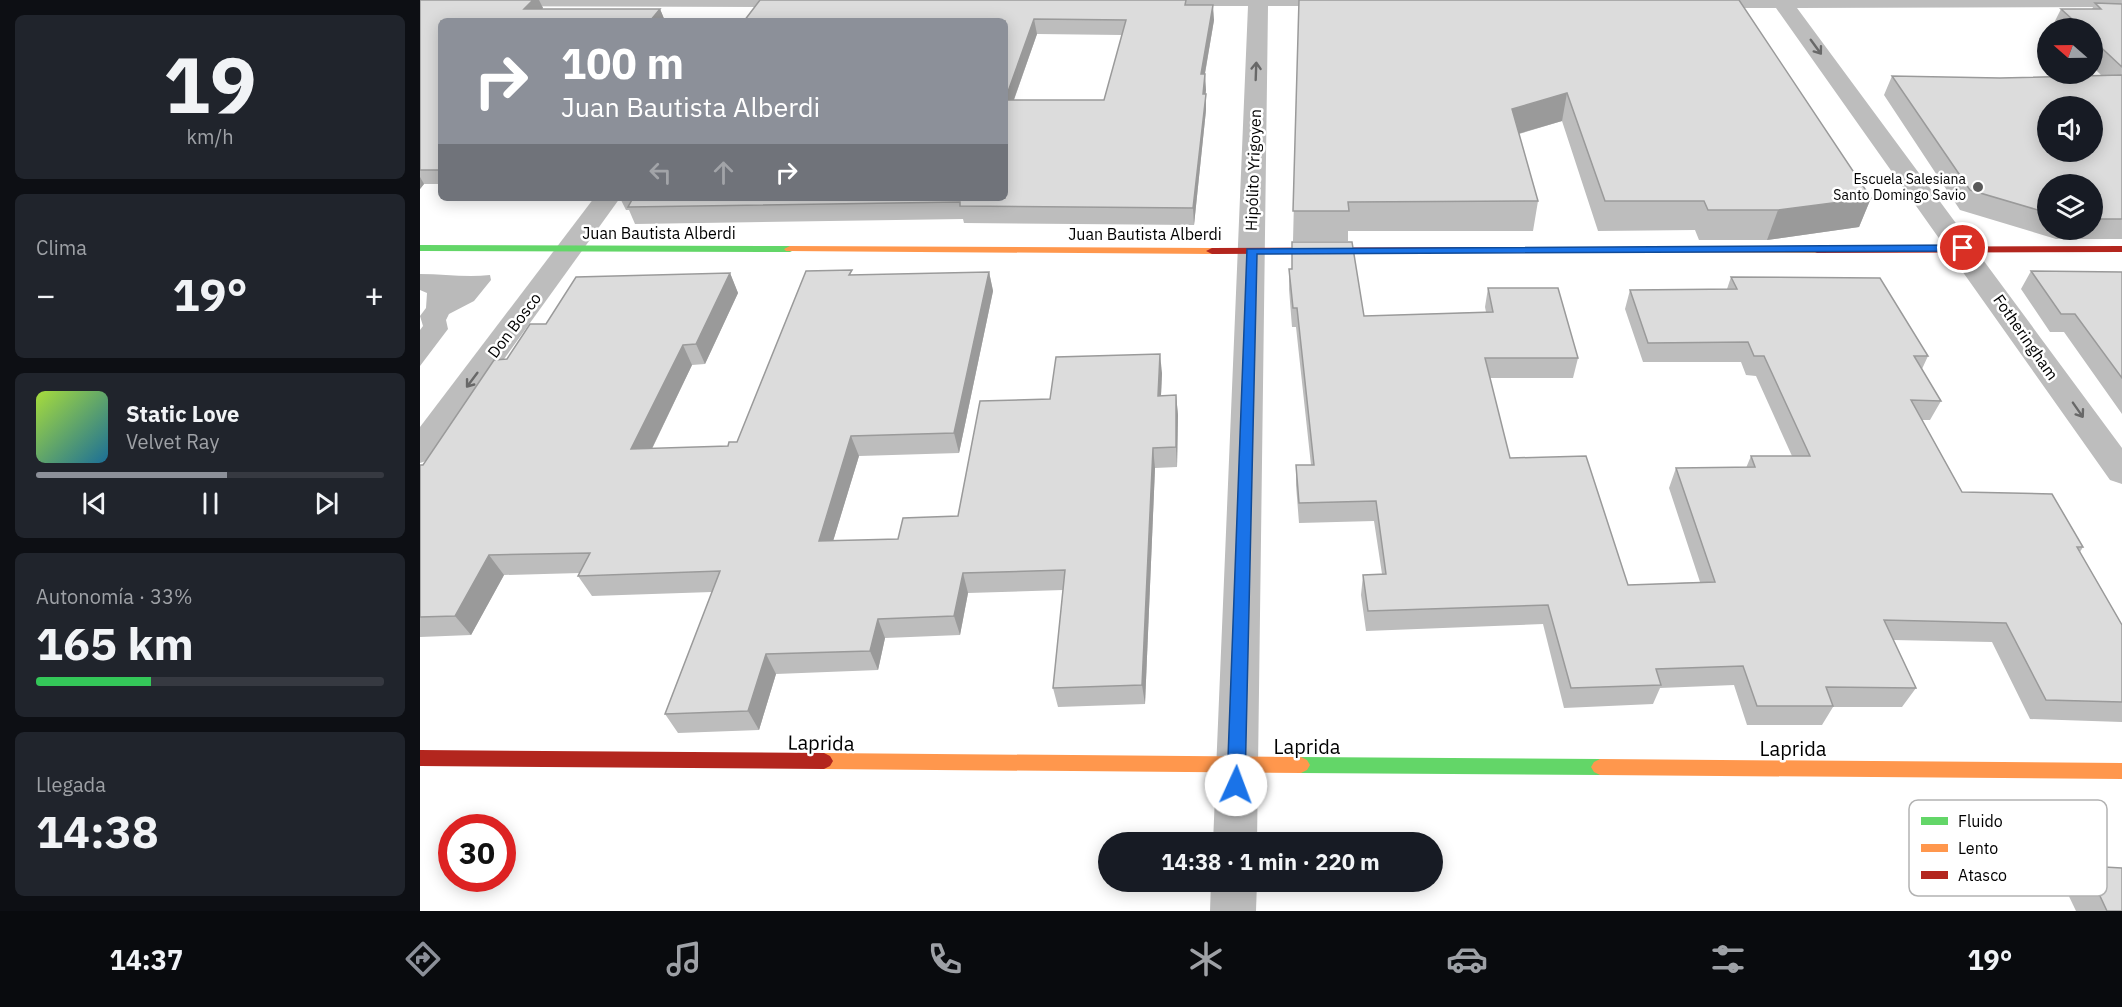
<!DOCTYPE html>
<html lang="es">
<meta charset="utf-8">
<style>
:root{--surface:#171b24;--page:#20242c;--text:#f1f3f6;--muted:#9ea1a6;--line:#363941;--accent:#8c9099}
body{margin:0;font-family:"IBM Plex Sans",sans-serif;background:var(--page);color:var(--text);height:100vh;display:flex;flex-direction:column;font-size:22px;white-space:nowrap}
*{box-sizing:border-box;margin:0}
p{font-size:20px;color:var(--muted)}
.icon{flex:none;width:33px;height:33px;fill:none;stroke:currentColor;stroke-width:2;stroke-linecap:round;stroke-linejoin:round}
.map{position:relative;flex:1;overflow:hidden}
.drawer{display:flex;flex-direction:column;gap:15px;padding:15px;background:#0d0f14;width:420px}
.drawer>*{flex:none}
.hud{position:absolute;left:18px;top:18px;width:570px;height:183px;border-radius:9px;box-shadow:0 3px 15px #0003;background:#8c9099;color:#fff;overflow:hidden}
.needle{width:39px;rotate:290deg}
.fabs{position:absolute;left:1617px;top:18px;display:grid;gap:12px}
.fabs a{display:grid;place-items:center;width:66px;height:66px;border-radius:50%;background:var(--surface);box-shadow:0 3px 15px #0003;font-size:30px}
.speed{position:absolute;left:18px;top:814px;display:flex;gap:12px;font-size:30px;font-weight:700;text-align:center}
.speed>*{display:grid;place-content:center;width:78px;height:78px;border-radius:50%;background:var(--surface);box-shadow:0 3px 15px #0003;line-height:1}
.speed .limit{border:9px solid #d22;background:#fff;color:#111}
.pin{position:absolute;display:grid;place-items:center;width:51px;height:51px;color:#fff;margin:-26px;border:3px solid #fff;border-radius:50%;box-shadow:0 2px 6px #0007}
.me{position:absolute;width:66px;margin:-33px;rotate:2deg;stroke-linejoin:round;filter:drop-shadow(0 0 4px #0008)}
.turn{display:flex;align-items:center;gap:21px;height:126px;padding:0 24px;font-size:27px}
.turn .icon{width:78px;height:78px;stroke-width:2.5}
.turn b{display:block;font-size:42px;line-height:51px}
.lanes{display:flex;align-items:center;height:57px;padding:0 24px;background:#0003;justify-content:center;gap:30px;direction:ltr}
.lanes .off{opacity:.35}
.big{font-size:45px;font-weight:700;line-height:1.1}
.drawer .tile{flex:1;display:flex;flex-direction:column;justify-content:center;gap:9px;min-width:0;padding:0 21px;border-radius:9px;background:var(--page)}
.drawer .dial{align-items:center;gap:0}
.dial b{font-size:78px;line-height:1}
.song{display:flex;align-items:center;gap:18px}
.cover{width:72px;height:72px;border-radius:9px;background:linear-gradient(135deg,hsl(80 70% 55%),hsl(200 70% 35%))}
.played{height:6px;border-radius:3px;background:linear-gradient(90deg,var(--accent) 55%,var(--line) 55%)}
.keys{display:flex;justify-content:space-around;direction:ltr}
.heat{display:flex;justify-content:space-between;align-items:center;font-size:33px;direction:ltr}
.charge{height:9px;border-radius:4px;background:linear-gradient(90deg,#34c759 33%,var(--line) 0)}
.trip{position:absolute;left:678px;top:832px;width:345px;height:60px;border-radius:30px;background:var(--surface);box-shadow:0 3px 15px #0003;font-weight:700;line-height:60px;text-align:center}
.dock{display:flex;height:96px;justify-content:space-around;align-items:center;background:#090b0e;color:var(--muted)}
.dock .icon{width:42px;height:42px}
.dock .on{color:var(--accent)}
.dock b{font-size:27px;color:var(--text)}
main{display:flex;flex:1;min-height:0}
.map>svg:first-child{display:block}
</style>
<main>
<section class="drawer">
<div class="tile dial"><b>19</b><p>km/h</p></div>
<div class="tile"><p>Clima</p>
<div class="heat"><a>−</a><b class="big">19°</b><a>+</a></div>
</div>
<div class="tile">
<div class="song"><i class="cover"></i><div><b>Static Love</b><p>Velvet Ray</p></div></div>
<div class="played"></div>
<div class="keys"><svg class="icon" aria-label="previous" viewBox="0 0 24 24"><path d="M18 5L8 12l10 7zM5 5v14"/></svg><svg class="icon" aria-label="pause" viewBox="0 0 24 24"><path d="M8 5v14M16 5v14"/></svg><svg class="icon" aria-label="next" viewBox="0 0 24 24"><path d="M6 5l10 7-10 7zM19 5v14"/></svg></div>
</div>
<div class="tile"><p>Autonomía · 33%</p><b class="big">165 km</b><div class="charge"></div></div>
<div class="tile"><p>Llegada</p><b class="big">14:38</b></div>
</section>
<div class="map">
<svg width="1702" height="911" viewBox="0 0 1702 911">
<rect width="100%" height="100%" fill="#fff"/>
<path fill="#bababa" d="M 0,274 C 24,274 47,278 70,275 L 71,280 L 54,301 L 29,314 L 26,320 L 28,329 L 0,366 L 0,330 L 3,326 L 0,316 L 6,308 L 7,293 L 0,290 Z"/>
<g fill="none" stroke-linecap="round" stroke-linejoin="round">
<g fill="#bdbdbd" fill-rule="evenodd">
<path d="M 0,0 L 392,0 L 393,1 L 390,5 L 383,7 L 0,6 Z"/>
<path d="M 713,0 L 933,0 L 930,4 L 923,6 L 848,6 L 837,843 L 793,843 L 828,6 L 723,6 L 716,4 Z"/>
<path d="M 1266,0 L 1702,0 L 1702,7 L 1377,8 L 1702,448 L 1702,484 L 1690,480 L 1356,8 L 1275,8 L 1268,6 Z"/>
<path d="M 174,198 L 200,198 L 12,459 L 0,463 L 0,427 Z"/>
<path d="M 791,882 L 837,882 L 836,911 L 790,911 Z"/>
</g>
<g fill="#63d668" fill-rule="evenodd">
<path d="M 0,245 L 370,246 L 376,249 L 370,252 L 0,251 Z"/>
<path d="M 881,757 L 1180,759 L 1186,762 L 1189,767 L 1186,772 L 1180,775 L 881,773 L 875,770 L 872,765 L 875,760 Z"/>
</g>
<g fill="#ff974d" fill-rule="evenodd">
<path d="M 370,246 L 792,248 L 798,251 L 792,254 L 366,251 L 364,249 Z"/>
<path d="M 1129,247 L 1397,247 L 1403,250 L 1397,253 L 1125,252 L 1125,248 Z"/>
<path d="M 404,753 L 881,757 L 887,760 L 890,765 L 887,770 L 881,773 L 404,769 L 398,766 L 395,761 L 398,756 Z"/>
<path d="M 1180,759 L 1702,763 L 1702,779 L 1180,775 L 1174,772 L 1171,767 L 1174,762 Z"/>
</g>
<g fill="#b3261e" fill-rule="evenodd">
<path d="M 1702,246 L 1702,252 L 1397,253 L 1391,250 L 1397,247 Z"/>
<path d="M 1129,247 L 1133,248 L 1133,252 L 792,254 L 786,251 L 792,248 Z"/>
<path d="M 0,750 L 404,753 L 410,756 L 413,761 L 410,766 L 404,769 L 0,766 Z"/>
</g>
</g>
<g fill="#bdbdbd" fill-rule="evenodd">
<path d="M 0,0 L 119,0 L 123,8 L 122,9 L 240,9 L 245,21 L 21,21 L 21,184 L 4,184 L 0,189 Z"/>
<path d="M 879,0 L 1451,198 L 1439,227 L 1347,240 L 1279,240 L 1275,230 L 1178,231 L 1142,121 L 1099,134 L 1118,201 L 1113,231 L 928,231 L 928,241 L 873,241 Z"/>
<path d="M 1675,3 L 1702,4 L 1702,239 L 1636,239 L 1540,210 L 1464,95 L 1472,76 L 1580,78 L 1682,76 L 1672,66 L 1672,28 L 1634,28 L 1632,27 L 1641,9 L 1672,9 ZM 1628,184 L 1672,184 L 1672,230 L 1628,230 Z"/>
<path d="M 768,5 L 794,20 L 785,74 L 786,110 L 774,225 L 544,223 L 543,219 L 215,224 L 209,210 L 206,210 L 200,198 L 585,198 L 585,21 ZM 617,34 L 702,35 L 684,100 L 594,100 Z"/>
<path d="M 869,269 L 944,316 L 1066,312 L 1065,307 L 1068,288 L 1158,358 L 1153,378 L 1070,378 L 1090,458 L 1208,585 L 1280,582 L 1249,488 L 1256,468 L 1326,468 L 1331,456 L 1372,456 L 1336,376 L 1326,375 L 1321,362 L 1223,362 L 1205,309 L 1210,290 L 1307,289 L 1311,277 L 1508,356 L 1502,369 L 1521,401 L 1510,420 L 1502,420 L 1542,492 L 1663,547 L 1660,552 L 1702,625 L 1702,722 L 1610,719 L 1572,642 L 1473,640 L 1496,688 L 1482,707 L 1413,707 L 1402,725 L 1327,725 L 1314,685 L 1240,688 L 1233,704 L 1144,708 L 1123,624 L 946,631 L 941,595 L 943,575 L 962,574 L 954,521 L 879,523 L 876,485 L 876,465 L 891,465 L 876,327 L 872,327 L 869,289 Z"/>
<path d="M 1611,271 L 1702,272 L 1702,414 L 1644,332 L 1630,332 L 1601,289 Z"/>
<path d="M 569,272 L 573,291 L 539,453 L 439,456 L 413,541 L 478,539 L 538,516 L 630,399 L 742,373 L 741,396 L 756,395 L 758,415 L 757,467 L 735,468 L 725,704 L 638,707 L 633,688 L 643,590 L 548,593 L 540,635 L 465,638 L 458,670 L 356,674 L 339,730 L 258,733 L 245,714 L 292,592 L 172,596 L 158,576 L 160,573 L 84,575 L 51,635 L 0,637 L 0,465 L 3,465 L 87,359 L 126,324 L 310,273 L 318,293 L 285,364 L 272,365 L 232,449 L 308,446 L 317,442 L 434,275 Z"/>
<path d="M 1666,866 L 1702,911 L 1656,911 L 1644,886 Z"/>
</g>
<g fill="#9a9a9a">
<path d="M 113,0 L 119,0 L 123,8 L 111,21 L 104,9 Z"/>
<path d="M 793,5 L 794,20 L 782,90 L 781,74 Z"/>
<path d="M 240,9 L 245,21 L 230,21 Z"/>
<path d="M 614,19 L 617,34 L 588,116 L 585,100 Z"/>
<path d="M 785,74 L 786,90 L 784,110 L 783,94 Z"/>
<path d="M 1147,93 L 1142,121 L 1087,137 L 1092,109 Z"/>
<path d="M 786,94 L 786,110 L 774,225 L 773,208 Z"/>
<path d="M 0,177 L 4,184 L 0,189 Z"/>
<path d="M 1451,198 L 1439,227 L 1347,240 L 1358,210 Z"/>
<path d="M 569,272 L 573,291 L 539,453 L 534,433 Z"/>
<path d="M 310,273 L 318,293 L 285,364 L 276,344 Z"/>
<path d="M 263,345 L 272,365 L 222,469 L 211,449 Z"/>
<path d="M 740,354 L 742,373 L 740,416 L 738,396 Z"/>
<path d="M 756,395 L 758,415 L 757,467 L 756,447 Z"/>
<path d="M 431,436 L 439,456 L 407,561 L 399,541 Z"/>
<path d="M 733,448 L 735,468 L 725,704 L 722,685 Z"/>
<path d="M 69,555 L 84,575 L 51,635 L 35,616 Z"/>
<path d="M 543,573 L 548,593 L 540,635 L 534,616 Z"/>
<path d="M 458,619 L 465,638 L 458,670 L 450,651 Z"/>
<path d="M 346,654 L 356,674 L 339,730 L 328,711 Z"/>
</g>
<g fill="#dcdcdc" stroke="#9a9a9a" stroke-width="1.5" fill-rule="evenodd">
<path d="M 0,0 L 113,0 L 104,9 L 240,9 L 230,21 L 21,21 L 21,170 L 0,170 Z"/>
<path d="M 340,0 L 766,0 L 765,5 L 793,5 L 781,74 L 785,74 L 783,94 L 786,94 L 773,208 L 540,206 L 540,202 L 208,207 L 213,198 L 585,198 L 585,21 L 324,21 ZM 614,19 L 706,20 L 684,100 L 585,100 Z"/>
<path d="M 879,0 L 1319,0 L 1451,198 L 1358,210 L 1288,210 L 1284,201 L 1185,201 L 1147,93 L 1092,109 L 1118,201 L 928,202 L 929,211 L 873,211 Z"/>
<path d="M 1675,3 L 1702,4 L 1702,67 L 1672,39 L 1672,28 L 1662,28 L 1641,9 L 1681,9 Z"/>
<path d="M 1702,75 L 1702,219 L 1672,219 L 1672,184 L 1628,184 L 1628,213 L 1550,190 L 1472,76 L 1580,78 ZM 1628,106 L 1672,106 L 1672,152 L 1628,152 Z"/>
<path d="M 872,242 L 932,242 L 944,316 L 1073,312 L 1068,288 L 1138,288 L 1158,358 L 1065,358 L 1090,458 L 1166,456 L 1208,585 L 1295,582 L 1256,468 L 1335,467 L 1331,456 L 1390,456 L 1344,356 L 1334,356 L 1328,342 L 1228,343 L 1210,290 L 1317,289 L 1311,277 L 1460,278 L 1508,356 L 1494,356 L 1521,401 L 1491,400 L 1542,492 L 1632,494 L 1663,547 L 1657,547 L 1702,625 L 1702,702 L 1626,700 L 1586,623 L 1464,620 L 1496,688 L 1406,687 L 1413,706 L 1337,706 L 1323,666 L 1236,669 L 1241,685 L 1151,688 L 1128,605 L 948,611 L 943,575 L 966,574 L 956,501 L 879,503 L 876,465 L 894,465 L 877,308 L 873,308 L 869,269 L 872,269 Z"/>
<path d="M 432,270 L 429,275 L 569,272 L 534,433 L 431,436 L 399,541 L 478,539 L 483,518 L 538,516 L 560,401 L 630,399 L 636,357 L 740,354 L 738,396 L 756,395 L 756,447 L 733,448 L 722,685 L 633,688 L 645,570 L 543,573 L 534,616 L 458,619 L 450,651 L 346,654 L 328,711 L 245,714 L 300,571 L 158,576 L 170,553 L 69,555 L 35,616 L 0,617 L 0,465 L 3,465 L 74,360 L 87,359 L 110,324 L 126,324 L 156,277 L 310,273 L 276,344 L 263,345 L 211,449 L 308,446 L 309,442 L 317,442 L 386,271 Z"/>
<path d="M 1611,271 L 1702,272 L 1702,378 L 1655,314 L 1641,314 Z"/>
<path d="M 1666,866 L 1702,868 L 1702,911 L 1687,911 Z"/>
</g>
<defs><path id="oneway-shaft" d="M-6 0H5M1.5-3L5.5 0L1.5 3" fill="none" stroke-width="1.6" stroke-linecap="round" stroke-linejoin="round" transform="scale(1.5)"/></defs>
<g stroke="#686868">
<use href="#oneway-shaft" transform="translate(1396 47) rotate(54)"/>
<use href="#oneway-shaft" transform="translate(836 71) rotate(-88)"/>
<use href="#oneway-shaft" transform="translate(52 380) rotate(127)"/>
<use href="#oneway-shaft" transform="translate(1658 410) rotate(55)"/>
</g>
<path fill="#1a73e8" stroke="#114b97" stroke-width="1.5" d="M 1543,245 L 1547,246 L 1547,251 L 837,254 L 825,785 L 822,791 L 816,793 L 810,791 L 807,785 L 827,249 Z"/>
<circle fill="#595959" stroke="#fff" stroke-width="2" cx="1558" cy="187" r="6"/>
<g text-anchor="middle" stroke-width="5" stroke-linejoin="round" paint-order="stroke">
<g font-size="14" fill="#000" stroke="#fff" text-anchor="end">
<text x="1546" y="184">Escuela Salesiana<tspan x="1546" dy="16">Santo Domingo Savio</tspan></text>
</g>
<g font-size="16" fill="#000" stroke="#fff">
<text transform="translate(833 170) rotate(-88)" y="6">Hipólito Yrigoyen</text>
<text x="239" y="239">Juan Bautista Alberdi</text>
<text x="725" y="240">Juan Bautista Alberdi</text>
<text transform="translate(94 325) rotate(-53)" y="6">Don Bosco</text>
<text transform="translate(1606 337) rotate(55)" y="6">Fotheringham</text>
</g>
<g font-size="20" fill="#000" stroke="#fff">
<text transform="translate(401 743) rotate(1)" y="7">Laprida</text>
<text x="887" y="754">Laprida</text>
<text x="1373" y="756">Laprida</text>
</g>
</g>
<rect x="1489" y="800" width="198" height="96" rx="9" fill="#fff" stroke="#b2b2b2" stroke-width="1.5"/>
<rect x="1501" y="817" width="27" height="8" fill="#63d668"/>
<rect x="1501" y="844" width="27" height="8" fill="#ff974d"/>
<rect x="1501" y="871" width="27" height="8" fill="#b3261e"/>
<g font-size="16" fill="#000">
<text x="1538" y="827">Fluido</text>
<text x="1538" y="854">Lento</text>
<text x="1538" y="881">Atasco</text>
</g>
</svg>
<div class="fabs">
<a><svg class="needle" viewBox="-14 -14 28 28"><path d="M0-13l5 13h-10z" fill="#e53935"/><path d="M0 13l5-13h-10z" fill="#9ea1a6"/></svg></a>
<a><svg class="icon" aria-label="sound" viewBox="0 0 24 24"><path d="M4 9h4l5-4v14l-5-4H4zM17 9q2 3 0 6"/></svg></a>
<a><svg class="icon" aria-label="layers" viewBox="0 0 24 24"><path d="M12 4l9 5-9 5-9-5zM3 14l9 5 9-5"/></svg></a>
</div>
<div class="speed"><div class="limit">30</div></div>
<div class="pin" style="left:1543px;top:248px;background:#d93025"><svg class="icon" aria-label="arrive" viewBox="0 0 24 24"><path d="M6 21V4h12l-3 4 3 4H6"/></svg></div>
<svg class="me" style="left:816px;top:785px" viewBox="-20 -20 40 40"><circle r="19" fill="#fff"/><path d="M0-13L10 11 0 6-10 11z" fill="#1a73e8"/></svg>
<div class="trip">14:38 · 1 min · 220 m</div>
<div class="hud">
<div class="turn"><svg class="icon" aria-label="right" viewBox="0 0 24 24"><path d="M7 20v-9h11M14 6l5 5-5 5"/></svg><div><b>100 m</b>Juan Bautista Alberdi</div></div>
<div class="lanes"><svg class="icon off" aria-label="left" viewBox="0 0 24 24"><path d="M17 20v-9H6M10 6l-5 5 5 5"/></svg><svg class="icon off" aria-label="ahead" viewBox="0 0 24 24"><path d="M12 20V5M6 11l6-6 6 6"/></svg><svg class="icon" aria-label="right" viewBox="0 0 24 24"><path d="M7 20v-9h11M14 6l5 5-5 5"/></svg></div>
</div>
</div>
</main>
<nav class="dock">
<b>14:37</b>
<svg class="icon on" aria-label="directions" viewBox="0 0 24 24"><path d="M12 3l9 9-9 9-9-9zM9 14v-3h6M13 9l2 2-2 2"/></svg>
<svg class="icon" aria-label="music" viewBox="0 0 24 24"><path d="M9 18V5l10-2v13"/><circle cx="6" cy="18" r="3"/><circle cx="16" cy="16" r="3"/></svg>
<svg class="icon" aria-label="phone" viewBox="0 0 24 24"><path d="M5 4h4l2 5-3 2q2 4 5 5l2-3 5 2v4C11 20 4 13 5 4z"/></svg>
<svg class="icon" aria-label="climate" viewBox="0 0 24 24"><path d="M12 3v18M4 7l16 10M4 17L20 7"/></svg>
<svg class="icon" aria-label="car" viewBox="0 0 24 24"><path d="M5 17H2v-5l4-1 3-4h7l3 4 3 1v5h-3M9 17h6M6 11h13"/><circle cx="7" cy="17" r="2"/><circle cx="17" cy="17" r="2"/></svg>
<svg class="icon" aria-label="filters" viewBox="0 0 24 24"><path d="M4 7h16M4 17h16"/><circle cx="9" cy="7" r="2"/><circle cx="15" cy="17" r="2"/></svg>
<b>19°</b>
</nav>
